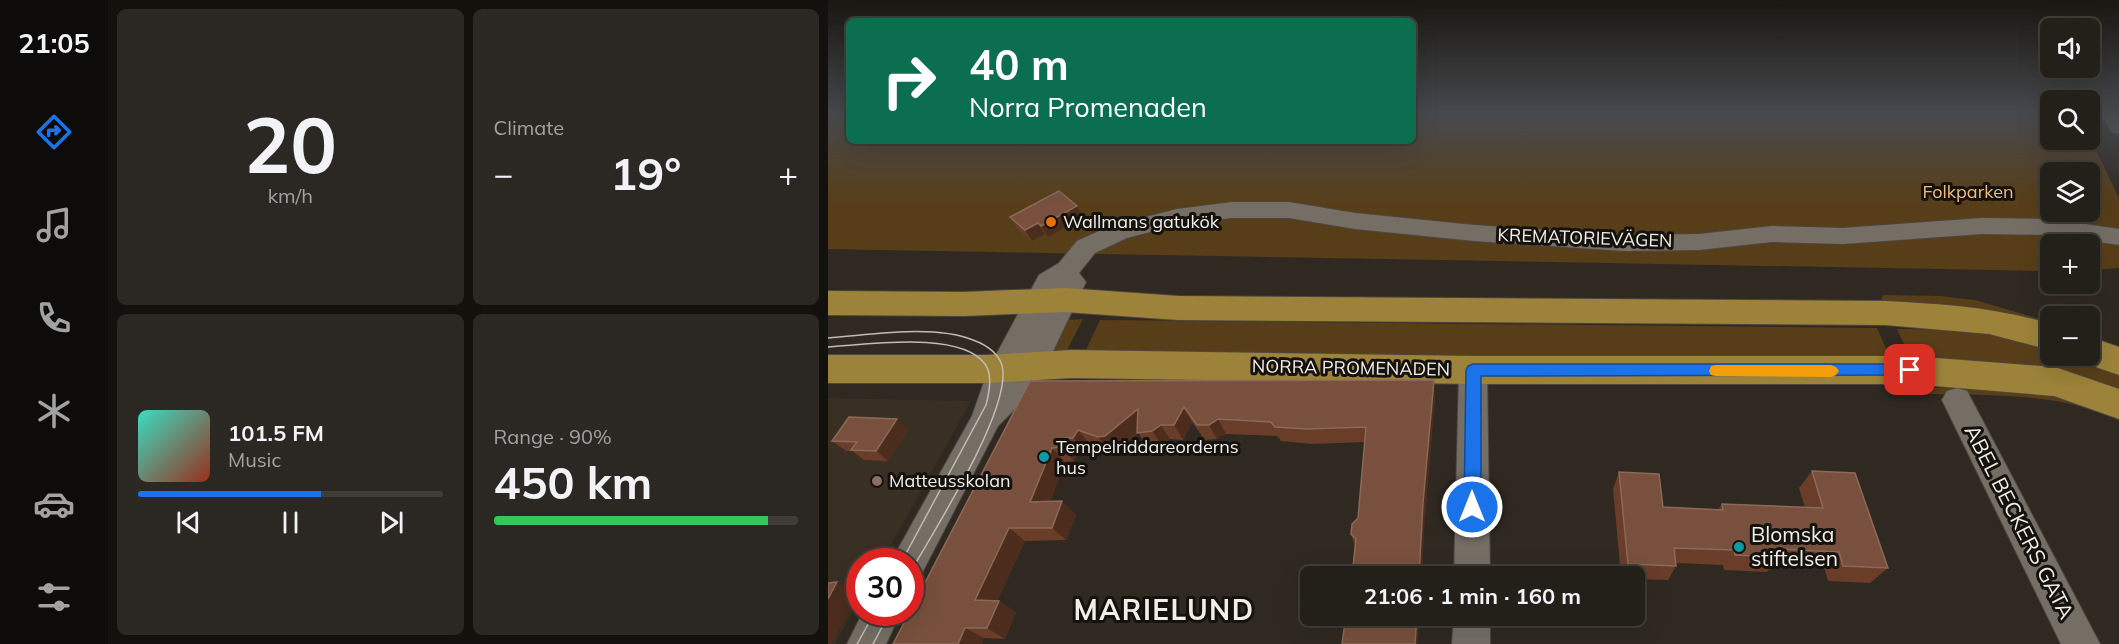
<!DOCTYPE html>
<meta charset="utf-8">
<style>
:root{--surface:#231f19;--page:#2b2722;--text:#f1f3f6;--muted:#a3a2a2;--line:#403d38;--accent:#1a73e8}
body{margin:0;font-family:Mulish,sans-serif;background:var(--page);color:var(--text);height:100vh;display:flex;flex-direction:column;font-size:22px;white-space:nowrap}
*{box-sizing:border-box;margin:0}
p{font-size:20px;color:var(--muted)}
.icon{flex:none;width:33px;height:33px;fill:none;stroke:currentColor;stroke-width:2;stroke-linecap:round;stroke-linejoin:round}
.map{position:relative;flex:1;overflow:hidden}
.sheet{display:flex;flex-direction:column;gap:9px;padding:9px;background:#13110e;width:720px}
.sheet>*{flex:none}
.banner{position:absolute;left:18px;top:18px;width:570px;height:126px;border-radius:9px;box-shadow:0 6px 24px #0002,0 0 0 2px var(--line);background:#0b6e4f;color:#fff;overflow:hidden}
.buttons{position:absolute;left:1212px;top:18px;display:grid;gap:12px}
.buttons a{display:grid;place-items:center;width:60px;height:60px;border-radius:9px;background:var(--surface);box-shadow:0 6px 24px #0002,0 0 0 2px var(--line);font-size:30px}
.speed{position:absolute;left:18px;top:548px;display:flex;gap:12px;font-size:30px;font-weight:700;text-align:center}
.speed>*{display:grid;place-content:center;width:78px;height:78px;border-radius:50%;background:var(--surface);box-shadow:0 6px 24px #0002,0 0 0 2px var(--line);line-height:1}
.speed .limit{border:9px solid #d22;background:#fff;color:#111}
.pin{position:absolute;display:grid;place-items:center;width:51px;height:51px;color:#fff;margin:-26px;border-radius:12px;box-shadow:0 3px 9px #0006}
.me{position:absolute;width:66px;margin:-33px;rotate:0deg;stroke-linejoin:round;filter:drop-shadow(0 0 4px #0008)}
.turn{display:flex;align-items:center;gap:21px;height:126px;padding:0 24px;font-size:27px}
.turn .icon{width:78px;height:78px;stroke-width:2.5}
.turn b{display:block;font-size:42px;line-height:51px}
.big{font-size:45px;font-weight:700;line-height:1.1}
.sheet .tile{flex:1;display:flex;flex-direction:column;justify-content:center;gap:9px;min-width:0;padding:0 21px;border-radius:9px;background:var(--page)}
.sheet .dial{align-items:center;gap:0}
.dial b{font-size:78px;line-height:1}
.song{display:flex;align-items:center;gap:18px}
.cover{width:72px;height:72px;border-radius:9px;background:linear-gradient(135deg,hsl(170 70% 55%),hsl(10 70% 35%))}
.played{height:6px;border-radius:3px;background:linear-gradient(90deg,var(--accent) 60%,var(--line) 60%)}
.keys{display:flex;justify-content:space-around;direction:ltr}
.heat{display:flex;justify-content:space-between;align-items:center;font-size:33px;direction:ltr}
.charge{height:9px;border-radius:4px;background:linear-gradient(90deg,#34c759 90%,var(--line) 0)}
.sheet .tiles{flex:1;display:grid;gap:9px;grid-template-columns:repeat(2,1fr)}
.trip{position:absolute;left:472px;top:566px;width:345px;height:60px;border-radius:9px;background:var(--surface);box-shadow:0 6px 24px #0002,0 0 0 2px var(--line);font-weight:700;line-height:60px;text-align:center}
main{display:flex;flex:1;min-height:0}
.dock{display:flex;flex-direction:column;width:108px;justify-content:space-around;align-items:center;background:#0e0c0a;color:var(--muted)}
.dock .icon{width:42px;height:42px}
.dock .selected{color:var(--accent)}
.dock b{font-size:27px;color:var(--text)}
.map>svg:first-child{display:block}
</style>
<main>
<nav class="dock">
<b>21:05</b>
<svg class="icon selected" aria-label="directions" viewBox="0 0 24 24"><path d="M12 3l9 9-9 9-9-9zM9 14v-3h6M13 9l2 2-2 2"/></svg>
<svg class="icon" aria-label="music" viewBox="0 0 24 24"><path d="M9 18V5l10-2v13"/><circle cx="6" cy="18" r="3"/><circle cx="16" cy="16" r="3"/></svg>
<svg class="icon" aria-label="phone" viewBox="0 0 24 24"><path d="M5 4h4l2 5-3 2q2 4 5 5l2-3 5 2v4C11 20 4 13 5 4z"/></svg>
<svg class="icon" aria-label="climate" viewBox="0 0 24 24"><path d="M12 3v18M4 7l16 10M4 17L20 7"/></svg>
<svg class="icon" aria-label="car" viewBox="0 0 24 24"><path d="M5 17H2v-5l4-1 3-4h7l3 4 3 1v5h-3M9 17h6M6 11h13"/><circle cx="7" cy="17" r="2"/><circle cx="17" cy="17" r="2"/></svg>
<svg class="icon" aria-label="filters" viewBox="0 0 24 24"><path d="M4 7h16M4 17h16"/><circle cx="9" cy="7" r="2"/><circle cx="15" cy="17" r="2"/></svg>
</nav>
<section class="sheet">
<div class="tiles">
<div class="tile dial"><b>20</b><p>km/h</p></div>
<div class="tile"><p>Climate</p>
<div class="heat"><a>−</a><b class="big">19°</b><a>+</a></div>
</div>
<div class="tile">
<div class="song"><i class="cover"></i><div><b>101.5 FM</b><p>Music</p></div></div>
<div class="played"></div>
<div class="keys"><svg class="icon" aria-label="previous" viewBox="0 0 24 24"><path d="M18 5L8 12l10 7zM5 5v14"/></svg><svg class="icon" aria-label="pause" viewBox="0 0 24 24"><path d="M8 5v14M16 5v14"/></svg><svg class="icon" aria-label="next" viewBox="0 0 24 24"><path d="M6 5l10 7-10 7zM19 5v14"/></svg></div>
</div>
<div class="tile"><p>Range · 90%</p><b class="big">450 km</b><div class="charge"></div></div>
</div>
</section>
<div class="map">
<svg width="1291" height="644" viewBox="0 0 1291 644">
<rect width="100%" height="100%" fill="#2f2921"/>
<path fill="#392f22" d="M 0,398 L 143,401 L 54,561 L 32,561 L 31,601 L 7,644 L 0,644 Z"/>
<g fill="#583e18" fill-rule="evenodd">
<path d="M 0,114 L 21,114 L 21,141 L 585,141 L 585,114 L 1222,114 L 1222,140 L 1262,140 L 1262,138 L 1291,198 L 1291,268 L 1262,270 L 1262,244 L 1222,244 L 1222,271 L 0,249 ZM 1222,172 L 1262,172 L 1262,212 L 1222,212 Z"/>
<path d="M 1056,295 L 1112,296 L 1147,300 L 1222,322 L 1222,326 C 1168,308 1113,304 1056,303 L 1053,298 Z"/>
<path d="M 255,319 L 238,352 L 224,352 L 238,320 Z"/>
<path d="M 272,320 L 1049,328 L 1063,360 L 257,352 Z"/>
<path d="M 1069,329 C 1125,329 1167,333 1222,346 L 1222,356 L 1251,356 L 1291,371 L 1291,392 L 1084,361 Z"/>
<path d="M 1097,388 L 1167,388 L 1242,397 L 1272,411 C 1212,394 1164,395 1102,394 Z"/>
</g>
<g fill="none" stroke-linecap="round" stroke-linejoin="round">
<defs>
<g id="minor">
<path d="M 1273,114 L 1291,114 L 1291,134 L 1284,132 Z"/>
<path d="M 404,202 L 461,202 L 527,213 L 646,225 L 795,235 L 871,234 L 944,226 L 1015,228 L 1154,218 L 1223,219 L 1291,229 L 1291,245 L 1223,235 L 1154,234 L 1015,244 L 944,242 L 871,250 L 795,251 L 646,241 L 527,229 L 461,218 L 404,218 L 349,225 L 299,238 L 267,253 L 251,273 L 258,282 L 207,389 L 170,426 L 94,573 L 82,578 L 82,561 L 65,561 L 70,549 L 144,416 L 161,368 L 211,275 L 231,263 L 249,241 L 282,226 L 349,209 Z"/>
<path d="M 645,358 L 655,362 L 659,370 L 662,576 L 626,576 L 631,370 L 635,362 Z"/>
<path d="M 1129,388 L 1139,391 L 1272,644 L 1233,644 L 1114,400 L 1119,391 Z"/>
<path d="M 35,612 L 73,612 L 58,644 L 19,644 Z"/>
<path d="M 626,615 L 662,615 L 662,644 L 624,644 Z"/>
</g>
<g id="major">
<path d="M 237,288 L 350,296 L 1057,301 C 1113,304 1168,307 1222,324 L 1222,350 L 1161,334 L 1057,325 L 350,320 L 237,312 L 136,316 L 0,315 L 0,291 L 136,292 Z"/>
<path d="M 1262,337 L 1291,347 L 1291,375 L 1250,361 L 1247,356 L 1262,356 Z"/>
<path d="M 243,350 L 645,356 L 1082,356 L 1227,367 L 1291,389 L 1291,419 L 1226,396 L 1082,384 L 645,384 L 243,378 L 159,383 L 0,383 L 0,355 L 159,355 Z"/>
</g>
</defs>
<use href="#minor" stroke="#4c4640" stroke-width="2"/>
<use href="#major" stroke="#4c4640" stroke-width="2"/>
<use href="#minor" fill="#756e65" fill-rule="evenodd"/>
<use href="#major" fill="#9d833a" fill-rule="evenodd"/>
<g stroke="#bfbbb5" stroke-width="1.5">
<path d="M 0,338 C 43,335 105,324 145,340 C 159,345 174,355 175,371 C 178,418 107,529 82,573"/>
<path d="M 0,347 C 38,345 132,330 157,364 C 165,375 161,393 158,405 L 74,561"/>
<path d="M 29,644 L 47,612"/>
<path d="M 45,644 L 62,612"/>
</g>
</g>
<g fill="#693d28">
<path d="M 249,206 L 256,217 L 220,237 L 217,234 L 204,241 L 189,228 L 182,217 Z"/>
<path d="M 202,381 L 607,395 L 597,516 L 527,547 L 523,534 L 530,518 L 537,442 L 484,444 L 453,441 L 449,436 L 398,434 L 389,439 L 377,440 L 364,422 L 355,440 L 342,439 L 334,445 L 320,447 L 310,433 L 288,450 L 282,452 L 262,444 L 257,452 L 249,453 L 246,461 L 237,462 L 222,502 L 248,515 L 238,540 L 197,541 L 169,601 L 188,612 L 177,639 L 156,638 L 65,644 Z"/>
<path d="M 80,429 L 60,461 L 36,460 L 24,451 L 18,451 L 4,441 Z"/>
<path d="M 984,471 L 1060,568 L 1042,583 L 1000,581 L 996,567 L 945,565 L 939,572 L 896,570 L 895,565 L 848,563 L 848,566 L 840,580 L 807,579 L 807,576 L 793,576 L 785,489 L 791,472 L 835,507 L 890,510 L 894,504 L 977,507 L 971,488 Z"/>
</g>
<g fill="#4c2d1d">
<path d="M 249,206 L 256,217 L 220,237 L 213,226 Z"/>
<path d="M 210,223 L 217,234 L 204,241 L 197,230 Z"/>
<path d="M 606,380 L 607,395 L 597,516 L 594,576 L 591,576 L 595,503 Z"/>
<path d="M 356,407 L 364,422 L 355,440 L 346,425 Z"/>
<path d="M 310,409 L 320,424 L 288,450 L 282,452 L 270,437 Z"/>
<path d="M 69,419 L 80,429 L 60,461 L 48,451 Z"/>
<path d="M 390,419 L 398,434 L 389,439 L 381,425 Z"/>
<path d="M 333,425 L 342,439 L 334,445 L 324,431 Z"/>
<path d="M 250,430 L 262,444 L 257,452 L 245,438 Z"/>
<path d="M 237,438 L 249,453 L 246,461 L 233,447 Z"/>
<path d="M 224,448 L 237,462 L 217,515 L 202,502 Z"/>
<path d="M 234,501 L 248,515 L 238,540 L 224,528 Z"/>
<path d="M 181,528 L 197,541 L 165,611 L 147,600 Z"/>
<path d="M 9,582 L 31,594 L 3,644 L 0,644 L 0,599 Z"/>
<path d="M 171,601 L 188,612 L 177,639 L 159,628 Z"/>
<path d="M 589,615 L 591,615 L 590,644 L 587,644 Z"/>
<path d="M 137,628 L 156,638 L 154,644 L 130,644 Z"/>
</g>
<g fill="#78503d" stroke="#8b6958" stroke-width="1.5">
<path d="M 231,191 L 249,206 L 213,226 L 210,223 L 197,230 L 182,217 Z"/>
<path d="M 606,380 L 595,503 L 591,576 L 524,576 L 528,539 L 523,534 L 524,524 L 530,518 L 538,427 L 479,429 L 447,427 L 443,422 L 390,419 L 381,425 L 369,425 L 356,407 L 346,425 L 333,425 L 324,431 L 309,433 L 310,409 L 277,436 L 270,437 L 250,430 L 245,438 L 237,438 L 233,447 L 224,448 L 202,502 L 234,501 L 224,528 L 181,528 L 147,600 L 171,601 L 159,628 L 137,628 L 130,644 L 65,644 L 202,381 Z"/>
<path d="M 21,417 L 69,419 L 48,451 L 23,450 L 29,442 L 4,441 Z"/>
<path d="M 984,471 L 1027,473 L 1060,568 L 1015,566 L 1011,552 L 949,549 L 951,557 L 907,555 L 906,550 L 846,548 L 848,566 L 800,564 L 791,472 L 831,474 L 835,507 L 895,510 L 894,504 L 995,508 Z"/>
<path d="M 9,582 L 0,599 L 0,583 Z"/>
<path d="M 518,615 L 589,615 L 587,644 L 514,644 Z"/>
</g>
<linearGradient id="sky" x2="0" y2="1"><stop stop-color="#1a1712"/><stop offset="0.56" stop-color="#47494e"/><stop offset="1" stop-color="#47494e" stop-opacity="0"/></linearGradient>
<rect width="1291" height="204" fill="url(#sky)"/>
<path fill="#1a73e8" stroke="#114b97" stroke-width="1.5" d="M 645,364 L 1082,364 L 1087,365 L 1089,370 L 1087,374 L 1082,375 L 653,376 L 653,507 L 650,513 L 644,515 L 639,513 L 636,507 L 638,370 L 640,366 Z"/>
<path fill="#f59e0b" d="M 888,365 L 1003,365 L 1008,367 L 1011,371 L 1008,375 L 1003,377 L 888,376 L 883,375 L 881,371 L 883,366 Z"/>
<circle fill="#e8710a" stroke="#15120e" stroke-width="2" cx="223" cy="222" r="6"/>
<g fill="#0f9aa8" stroke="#15120e" stroke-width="2">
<circle cx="216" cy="457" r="6"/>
<circle cx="911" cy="547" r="6"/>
</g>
<circle fill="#8d6e63" stroke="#15120e" stroke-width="2" cx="49" cy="481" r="6"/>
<g text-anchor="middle" stroke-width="6" stroke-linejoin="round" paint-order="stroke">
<g font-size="18" fill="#f1bd76" stroke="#15120e">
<text x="1140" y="198">Folkparken</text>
</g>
<g font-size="18" fill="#f2eee9" stroke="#15120e" text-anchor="start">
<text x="235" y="228">Wallmans gatukök</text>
<text x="228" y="453">Tempelriddareorderns<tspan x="228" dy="21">hus</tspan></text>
<text x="61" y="487">Matteusskolan</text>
</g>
<g font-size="18" fill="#f2eee9" stroke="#15120e">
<text transform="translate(757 238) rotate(2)" y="6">KREMATORIEVÄGEN</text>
<text transform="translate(523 368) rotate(1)" y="6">NORRA PROMENADEN</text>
</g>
<g font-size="21" fill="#f2eee9" stroke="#15120e">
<text transform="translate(1191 522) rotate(63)" y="7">ABEL BECKERS GATA</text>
</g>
<g font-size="21" fill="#f2eee9" stroke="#15120e" text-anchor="start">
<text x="923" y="542">Blomska<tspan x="923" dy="24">stiftelsen</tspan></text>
</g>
<g font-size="28" font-weight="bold" letter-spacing="1.5" fill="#f2eee9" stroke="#15120e">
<text x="336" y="620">MARIELUND</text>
</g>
</g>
</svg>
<div class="buttons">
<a><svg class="icon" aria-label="sound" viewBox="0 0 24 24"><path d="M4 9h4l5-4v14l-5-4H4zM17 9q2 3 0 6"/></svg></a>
<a><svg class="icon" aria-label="search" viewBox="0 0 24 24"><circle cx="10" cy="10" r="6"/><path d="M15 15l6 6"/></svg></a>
<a><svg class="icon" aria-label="layers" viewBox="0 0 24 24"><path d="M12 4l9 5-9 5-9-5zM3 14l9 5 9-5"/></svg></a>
<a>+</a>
<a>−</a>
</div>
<div class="speed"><div class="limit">30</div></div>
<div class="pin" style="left:1082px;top:370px;background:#d93025"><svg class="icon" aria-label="arrive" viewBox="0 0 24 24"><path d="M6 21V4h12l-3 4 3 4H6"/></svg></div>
<svg class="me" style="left:644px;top:507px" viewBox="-20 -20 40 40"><circle r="17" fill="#1a73e8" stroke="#fff" stroke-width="3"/><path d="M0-11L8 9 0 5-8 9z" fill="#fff"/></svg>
<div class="trip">21:06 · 1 min · 160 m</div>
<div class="banner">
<div class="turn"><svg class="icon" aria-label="right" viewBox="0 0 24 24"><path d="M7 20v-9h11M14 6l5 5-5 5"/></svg><div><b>40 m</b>Norra Promenaden</div></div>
</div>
</div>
</main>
